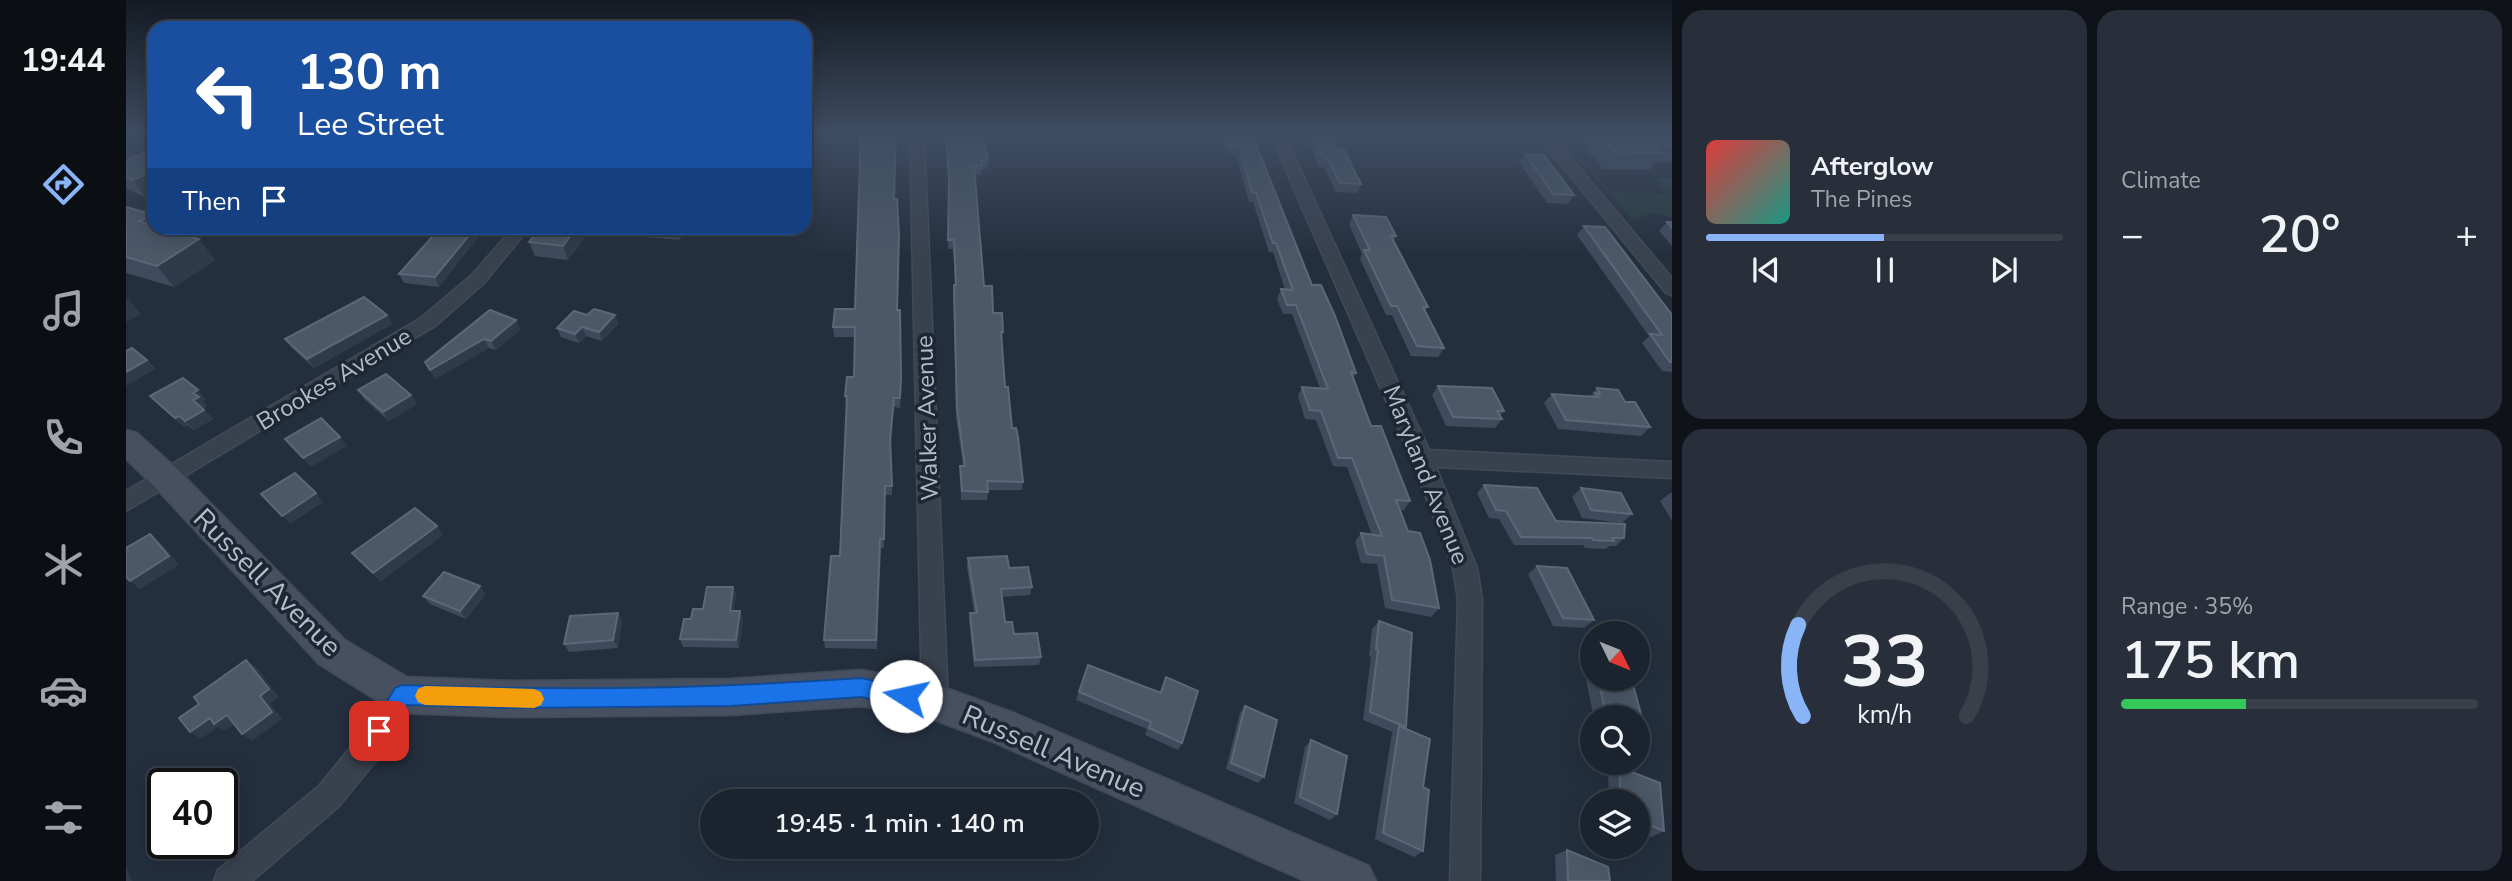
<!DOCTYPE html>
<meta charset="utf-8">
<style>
:root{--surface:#1b232e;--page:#282f3a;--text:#f1f3f6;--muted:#a0a4aa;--line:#39404a;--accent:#8ab4f8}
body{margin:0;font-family:"Nunito Sans",sans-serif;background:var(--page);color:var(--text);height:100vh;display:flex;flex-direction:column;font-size:26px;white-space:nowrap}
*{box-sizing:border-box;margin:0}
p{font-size:23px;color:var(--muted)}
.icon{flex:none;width:38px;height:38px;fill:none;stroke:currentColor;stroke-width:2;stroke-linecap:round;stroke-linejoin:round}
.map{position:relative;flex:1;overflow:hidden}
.sheet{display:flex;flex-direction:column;gap:10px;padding:10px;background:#0f1319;width:840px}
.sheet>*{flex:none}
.guide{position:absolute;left:21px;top:21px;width:665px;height:214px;border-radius:21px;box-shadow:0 4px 18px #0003,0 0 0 2px var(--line);background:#1a4fa0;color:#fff;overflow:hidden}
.needle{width:46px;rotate:133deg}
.tools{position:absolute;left:1454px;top:621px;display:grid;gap:14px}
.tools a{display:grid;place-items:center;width:70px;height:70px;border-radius:50%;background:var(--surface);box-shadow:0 4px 18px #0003,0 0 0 2px var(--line);font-size:35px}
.speed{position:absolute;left:21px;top:768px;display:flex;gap:14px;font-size:35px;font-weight:700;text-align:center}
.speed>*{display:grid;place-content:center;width:91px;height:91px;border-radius:50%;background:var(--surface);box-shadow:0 4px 18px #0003,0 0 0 2px var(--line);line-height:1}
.speed .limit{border:4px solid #111;border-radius:10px;background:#fff;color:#111}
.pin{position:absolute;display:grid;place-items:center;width:60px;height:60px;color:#fff;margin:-30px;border-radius:14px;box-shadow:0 4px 10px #0006}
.me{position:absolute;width:77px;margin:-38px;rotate:280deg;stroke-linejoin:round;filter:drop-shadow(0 0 5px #0008)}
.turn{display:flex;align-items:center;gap:24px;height:147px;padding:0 35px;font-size:32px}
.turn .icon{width:91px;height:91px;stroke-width:2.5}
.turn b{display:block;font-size:49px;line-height:60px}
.then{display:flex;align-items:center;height:66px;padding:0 35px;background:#0003;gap:14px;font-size:26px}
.big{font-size:52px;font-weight:600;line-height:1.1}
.sheet .tile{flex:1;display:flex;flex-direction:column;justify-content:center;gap:10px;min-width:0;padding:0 24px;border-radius:21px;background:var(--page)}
.sheet .dial{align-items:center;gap:0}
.dial svg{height:182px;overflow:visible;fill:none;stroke:var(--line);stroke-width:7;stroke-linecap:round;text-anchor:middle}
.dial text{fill:var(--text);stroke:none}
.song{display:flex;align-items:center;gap:21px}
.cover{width:84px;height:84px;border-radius:10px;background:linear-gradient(135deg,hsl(0 70% 55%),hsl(170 70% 35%))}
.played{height:7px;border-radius:4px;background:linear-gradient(90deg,var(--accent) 50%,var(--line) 50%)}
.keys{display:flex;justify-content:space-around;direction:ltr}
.heat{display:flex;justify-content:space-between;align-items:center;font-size:38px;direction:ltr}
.charge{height:10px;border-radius:5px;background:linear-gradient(90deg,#34c759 35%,var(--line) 0)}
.sheet .tiles{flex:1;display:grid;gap:10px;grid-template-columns:repeat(2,1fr)}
.trip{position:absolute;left:574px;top:789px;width:399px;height:70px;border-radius:35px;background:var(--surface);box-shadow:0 4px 18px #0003,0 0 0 2px var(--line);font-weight:600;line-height:70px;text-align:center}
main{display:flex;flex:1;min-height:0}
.tabs{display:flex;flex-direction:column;width:126px;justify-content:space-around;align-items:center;background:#0b0e12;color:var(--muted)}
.tabs .icon{width:49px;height:49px}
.tabs .on{color:var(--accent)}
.tabs b{font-size:32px;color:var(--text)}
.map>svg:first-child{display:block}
</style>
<main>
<nav class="tabs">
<b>19:44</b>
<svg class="icon on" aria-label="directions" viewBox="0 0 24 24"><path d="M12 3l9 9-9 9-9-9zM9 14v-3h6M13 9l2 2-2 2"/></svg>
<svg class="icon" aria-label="music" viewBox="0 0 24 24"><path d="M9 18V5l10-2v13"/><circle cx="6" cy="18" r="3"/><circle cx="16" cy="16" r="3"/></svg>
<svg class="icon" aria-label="phone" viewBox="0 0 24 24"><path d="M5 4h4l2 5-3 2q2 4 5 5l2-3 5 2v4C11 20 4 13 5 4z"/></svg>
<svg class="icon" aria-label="climate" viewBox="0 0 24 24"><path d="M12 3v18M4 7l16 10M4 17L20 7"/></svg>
<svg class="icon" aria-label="car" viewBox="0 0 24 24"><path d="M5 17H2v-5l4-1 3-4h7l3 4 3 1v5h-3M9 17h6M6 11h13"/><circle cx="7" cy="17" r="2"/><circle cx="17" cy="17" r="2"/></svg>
<svg class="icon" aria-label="filters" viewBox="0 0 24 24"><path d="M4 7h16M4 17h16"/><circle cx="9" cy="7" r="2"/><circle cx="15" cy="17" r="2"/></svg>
</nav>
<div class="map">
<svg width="1546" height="881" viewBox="0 0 1546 881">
<rect width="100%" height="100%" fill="#242f3e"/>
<path fill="#263c3f" d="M 1430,134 L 1433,134 L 1484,192 L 1542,194 L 1530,179 L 1546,178 L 1546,217 L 1527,213 L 1507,220 Z"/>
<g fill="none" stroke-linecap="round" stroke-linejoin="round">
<defs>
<g id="street">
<path d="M 784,134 L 798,134 L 822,702 L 818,711 L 809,715 L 800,711 L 796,702 Z"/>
<path d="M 1144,134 L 1158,134 L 1303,450 L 1546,462 L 1546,478 L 1310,467 L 1351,568 L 1356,599 L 1354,881 L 1324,881 L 1332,599 L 1327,568 L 1285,458 Z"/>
<path d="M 1410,134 L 1425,134 L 1546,278 L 1546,295 L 1540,293 Z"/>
<path d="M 387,228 L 403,228 L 358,283 L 309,326 L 0,511 L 0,491 L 295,318 L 346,275 Z"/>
<path d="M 276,682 L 285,686 L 289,695 L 285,704 L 253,757 L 213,806 L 126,881 L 88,881 L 92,870 L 193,786 L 233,737 L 267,686 Z"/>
</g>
<path id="secondary" d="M 0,430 L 11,433 L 52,470 L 219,640 L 281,677 L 386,681 L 604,679 L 735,670 L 780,678 L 809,684 L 888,713 L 1243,866 L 1250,881 L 1179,881 L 865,741 L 809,720 L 735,706 L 604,715 L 386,717 L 276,713 L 263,708 L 193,664 L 30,488 L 0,459 Z"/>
</defs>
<use href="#street" stroke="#414a57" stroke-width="3"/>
<use href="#secondary" stroke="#414a57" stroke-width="3"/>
<use href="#street" fill="#38414e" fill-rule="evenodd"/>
<use href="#secondary" fill="#465061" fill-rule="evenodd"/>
</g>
<g fill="#3f4b5c">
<path d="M 819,134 L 857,134 L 862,160 L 861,169 L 856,169 L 855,175 L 849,175 L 858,286 L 867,313 L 877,332 L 876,341 L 875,341 L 879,387 L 886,428 L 897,482 L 896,490 L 862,490 L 861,500 L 835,500 L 834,475 L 834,466 L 837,466 L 830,417 L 827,294 L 828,285 L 829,285 L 827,249 L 822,249 L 823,188 Z"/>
<path d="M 1094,134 L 1126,134 L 1186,285 L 1230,373 L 1227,378 L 1245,426 L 1284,501 L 1278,510 L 1274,510 L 1313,608 L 1305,617 L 1259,608 L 1251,564 L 1235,563 L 1229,542 L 1235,533 L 1246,535 L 1221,467 L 1207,466 L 1190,420 L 1179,419 L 1172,396 L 1176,387 L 1194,388 L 1166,314 L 1157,314 L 1151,299 L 1155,289 L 1159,290 L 1147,252 L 1143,252 L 1127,202 L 1123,202 L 1110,155 L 1101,154 Z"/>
<path d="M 1180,134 L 1205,134 L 1211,149 L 1235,184 L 1231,193 L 1210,192 L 1198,167 L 1193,167 Z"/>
<path d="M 1447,134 L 1546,134 L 1546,162 L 1529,162 L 1523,170 L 1477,169 Z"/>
<path d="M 1399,154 L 1448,195 L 1442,204 L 1421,203 L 1393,162 Z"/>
<path d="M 0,160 L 20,198 L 0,188 Z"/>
<path d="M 768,199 L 771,310 L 775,388 L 774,408 L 768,407 L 765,447 L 766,495 L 759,495 L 758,548 L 755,548 L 751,649 L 699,648 L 698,640 L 714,556 L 721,406 L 720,406 L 719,396 L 728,377 L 729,337 L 708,337 L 707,327 L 729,309 Z"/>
<path d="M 0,207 L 28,228 L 38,228 L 89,260 L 48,287 L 0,273 Z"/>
<path d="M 1227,215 L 1270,236 L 1267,241 L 1302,307 L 1299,311 L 1318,348 L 1312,357 L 1285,356 L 1266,315 L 1260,315 L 1234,259 L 1236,254 L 1223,224 Z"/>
<path d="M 1541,222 L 1546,222 L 1546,246 L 1533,231 Z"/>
<path d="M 1458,226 L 1546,315 L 1546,372 L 1536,371 L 1516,343 L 1523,336 L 1451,235 Z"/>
<path d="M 314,228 L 313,287 L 278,283 L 273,274 Z"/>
<path d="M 414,228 L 466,228 L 442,260 L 409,256 L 403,242 Z"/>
<path d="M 494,228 L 561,228 L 554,240 L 496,235 Z"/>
<path d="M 261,315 L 266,324 L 188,368 L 166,348 L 159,339 Z"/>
<path d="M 461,315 L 489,315 L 492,324 L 476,341 L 460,336 L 453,343 L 435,337 L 431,328 Z"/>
<path d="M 390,320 L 394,330 L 370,350 L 363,348 L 309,379 L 299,362 Z"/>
<path d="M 1312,386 L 1378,411 L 1374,416 L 1376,419 L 1369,428 L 1320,426 L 1306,395 Z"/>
<path d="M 1471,388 L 1499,402 L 1524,427 L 1515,436 L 1432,429 L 1418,403 L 1426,394 L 1464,397 Z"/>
<path d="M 232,390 L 285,395 L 291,404 L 263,421 L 238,399 Z"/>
<path d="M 24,396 L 80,399 L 76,401 L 81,406 L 77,409 L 87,419 L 68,430 L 61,425 L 58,427 L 33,405 Z"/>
<path d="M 1358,485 L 1430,521 L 1498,538 L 1490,546 L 1484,546 L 1479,549 L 1459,548 L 1457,545 L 1388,545 L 1373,519 L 1363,518 L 1351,493 Z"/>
<path d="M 1455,488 L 1506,514 L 1496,523 L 1456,518 L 1446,497 Z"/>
<path d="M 1544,493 L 1546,493 L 1546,521 L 1534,501 Z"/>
<path d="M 317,535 L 255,581 L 226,553 Z"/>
<path d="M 842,558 L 883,568 L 906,587 L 904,595 L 876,597 L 879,622 L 888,634 L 915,657 L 913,665 L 848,667 L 843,621 L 844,613 L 848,613 L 841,567 Z"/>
<path d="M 1411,566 L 1468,620 L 1458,628 L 1427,626 L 1402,574 Z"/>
<path d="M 607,587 L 610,595 L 607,611 L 614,611 L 617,619 L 613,648 L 557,647 L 554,639 L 565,619 Z"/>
<path d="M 360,594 L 340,619 L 304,604 L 297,596 Z"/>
<path d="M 492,613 L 496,621 L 492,648 L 443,652 L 438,644 Z"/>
<path d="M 1253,621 L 1280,727 L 1278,728 L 1297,787 L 1297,851 L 1288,857 L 1249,839 L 1266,733 L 1267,732 L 1237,720 L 1245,657 L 1243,656 L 1246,629 Z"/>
<path d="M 962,665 L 1033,693 L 1040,677 L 1056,743 L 1052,750 L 1019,735 L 1021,729 L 950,700 Z"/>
<path d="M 1466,675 L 1466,679 L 1497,679 L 1518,725 L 1512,728 L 1512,718 L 1468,718 L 1460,680 Z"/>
<path d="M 1119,706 L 1138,777 L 1132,783 L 1100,769 L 1114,713 Z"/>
<path d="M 1185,740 L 1211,814 L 1204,820 L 1168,803 L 1179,747 Z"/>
<path d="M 1493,767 L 1538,831 L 1525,837 L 1512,832 L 1512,802 L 1483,802 L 1482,774 Z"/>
<path d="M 1441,850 L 1484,881 L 1430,881 L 1429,855 Z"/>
</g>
<g fill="#2f3b4b">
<path d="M 28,171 L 28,194 L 20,198 L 7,180 Z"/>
<path d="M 28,215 L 28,228 L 38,228 L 44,236 L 13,221 Z"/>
<path d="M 349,228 L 360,228 L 313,287 L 309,277 Z"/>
<path d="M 450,228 L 466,228 L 442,260 L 437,246 Z"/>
<path d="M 551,228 L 561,228 L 554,240 Z"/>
<path d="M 73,239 L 89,260 L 48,287 L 31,266 Z"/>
<path d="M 0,297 L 15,314 L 0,322 Z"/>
<path d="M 261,315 L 266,324 L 188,368 L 181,359 Z"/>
<path d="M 489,315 L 492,324 L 476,341 L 473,332 Z"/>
<path d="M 390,320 L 394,330 L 370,350 L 365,341 Z"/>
<path d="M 456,327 L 460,336 L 453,343 L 449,334 Z"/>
<path d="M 358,339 L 363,348 L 309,379 L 304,370 Z"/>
<path d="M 21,360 L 30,369 L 0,386 L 0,372 Z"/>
<path d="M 72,390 L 80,399 L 76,401 L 81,406 L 76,409 L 67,400 L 67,393 Z"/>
<path d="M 285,395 L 291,404 L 263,421 L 257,412 Z"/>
<path d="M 768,398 L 768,407 L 764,449 L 764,439 Z"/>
<path d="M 78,410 L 87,419 L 68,430 L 59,421 Z"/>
<path d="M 53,416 L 61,425 L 58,427 L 49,418 Z"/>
<path d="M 214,437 L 221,446 L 185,467 L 177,458 Z"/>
<path d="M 190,493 L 197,502 L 164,524 L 156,516 Z"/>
<path d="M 311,526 L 317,535 L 255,581 L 247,573 Z"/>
<path d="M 24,534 L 34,542 L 53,565 L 14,589 L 4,581 Z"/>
<path d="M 354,586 L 360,594 L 340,619 L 334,611 Z"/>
<path d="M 607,587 L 610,595 L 606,619 L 604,611 Z"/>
<path d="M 614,611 L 617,619 L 613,648 L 610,640 Z"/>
<path d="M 492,613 L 496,621 L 492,648 L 487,640 Z"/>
<path d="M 120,660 L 130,667 L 153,697 L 144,703 L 156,719 L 126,741 L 116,734 L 134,696 Z"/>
<path d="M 101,715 L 112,722 L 99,731 L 92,727 L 75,739 L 64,732 L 84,718 Z"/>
<path d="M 0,868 L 6,881 L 0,881 Z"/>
</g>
<g fill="#4b5868" stroke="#5c6777" stroke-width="2">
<path d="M 734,134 L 770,134 L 768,199 L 771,199 L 773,235 L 771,310 L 774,310 L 775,378 L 774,398 L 768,398 L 764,439 L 766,486 L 759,486 L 758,539 L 754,539 L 750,640 L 698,640 L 705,556 L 714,556 L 721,396 L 719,396 L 721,377 L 728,377 L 729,327 L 707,327 L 709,309 L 729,309 L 734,159 Z"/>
<path d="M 820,134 L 857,134 L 862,160 L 856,160 L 856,166 L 848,166 L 858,286 L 866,286 L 867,313 L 876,313 L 877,332 L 875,332 L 879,387 L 882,387 L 886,428 L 890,428 L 892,437 L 897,482 L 861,481 L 862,492 L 836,491 L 834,466 L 839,466 L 831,408 L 828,285 L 830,285 L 828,240 L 822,240 L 823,179 Z"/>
<path d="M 1100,134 L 1126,134 L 1186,285 L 1195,285 L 1209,316 L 1230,373 L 1225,372 L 1245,426 L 1255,426 L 1284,501 L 1270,500 L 1282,531 L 1294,533 L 1304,560 L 1313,608 L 1266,600 L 1258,556 L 1241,554 L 1235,533 L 1256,536 L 1226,458 L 1212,458 L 1195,411 L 1184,410 L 1176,387 L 1202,389 L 1170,305 L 1161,305 L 1155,289 L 1167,290 L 1150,243 L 1147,243 L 1130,193 L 1126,193 L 1113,146 L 1104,145 Z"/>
<path d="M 1187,134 L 1205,134 L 1211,149 L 1218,150 L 1235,184 L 1214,183 L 1202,159 L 1197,158 Z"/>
<path d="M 1473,134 L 1546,134 L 1546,145 L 1527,144 L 1536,153 L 1489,152 Z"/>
<path d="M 28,149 L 28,171 L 7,180 L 0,177 L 0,160 Z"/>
<path d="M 1399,154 L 1418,155 L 1448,195 L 1427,194 Z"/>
<path d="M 0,207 L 28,215 L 13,221 L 28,226 L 28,228 L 34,228 L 73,239 L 31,266 L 0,257 Z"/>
<path d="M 1227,215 L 1260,217 L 1270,236 L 1265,236 L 1302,307 L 1297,307 L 1318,348 L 1291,346 L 1271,306 L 1265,306 L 1238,250 L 1244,250 Z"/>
<path d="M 1541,222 L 1546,222 L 1546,228 Z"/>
<path d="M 1458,226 L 1479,227 L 1546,315 L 1546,362 L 1544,362 L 1524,334 L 1536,335 Z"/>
<path d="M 314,228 L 349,228 L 309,277 L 273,274 Z"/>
<path d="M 414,228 L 450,228 L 437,246 L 403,242 Z"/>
<path d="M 238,297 L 261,315 L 181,359 L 159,339 Z"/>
<path d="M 468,309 L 489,315 L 473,332 L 456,327 L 449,334 L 431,328 L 448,311 L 461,315 Z"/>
<path d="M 364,310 L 390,320 L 365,341 L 358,339 L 304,370 L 299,362 Z"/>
<path d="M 6,348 L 21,360 L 0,372 L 0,351 Z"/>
<path d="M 260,374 L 285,395 L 257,412 L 232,390 Z"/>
<path d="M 57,378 L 72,390 L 67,393 L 73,397 L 67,400 L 78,410 L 59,421 L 53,416 L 49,418 L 24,396 Z"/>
<path d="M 1312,386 L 1366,388 L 1378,411 L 1371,411 L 1376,419 L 1327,417 Z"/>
<path d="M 1471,388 L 1492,390 L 1499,402 L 1509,402 L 1524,427 L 1440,420 L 1426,394 L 1472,397 L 1469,393 L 1474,394 Z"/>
<path d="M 195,418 L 214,437 L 177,458 L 159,439 Z"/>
<path d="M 169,473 L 190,493 L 156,516 L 135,494 Z"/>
<path d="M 1358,485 L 1411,488 L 1430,521 L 1499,524 L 1498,538 L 1486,538 L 1488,541 L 1467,540 L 1466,538 L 1395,537 L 1380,511 L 1370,510 Z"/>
<path d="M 1455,488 L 1495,493 L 1506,514 L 1465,510 Z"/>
<path d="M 289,508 L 311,526 L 247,573 L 226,553 Z"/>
<path d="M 24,534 L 43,556 L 4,581 L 0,577 L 0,548 Z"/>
<path d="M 881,556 L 883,568 L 902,567 L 906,587 L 875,589 L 879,622 L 886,622 L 888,634 L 911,633 L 915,657 L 849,660 L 844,613 L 851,613 L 842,558 Z"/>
<path d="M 1411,566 L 1441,568 L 1468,620 L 1437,618 Z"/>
<path d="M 318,572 L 354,586 L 334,611 L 297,596 Z"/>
<path d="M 581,587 L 607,587 L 604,611 L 614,611 L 610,640 L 554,639 L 558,619 L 565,619 L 567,609 L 577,609 Z"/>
<path d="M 492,613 L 487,640 L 438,644 L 444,616 Z"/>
<path d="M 1253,621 L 1286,633 L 1280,727 L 1244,712 L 1252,650 L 1250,649 Z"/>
<path d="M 120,660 L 143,689 L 134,696 L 146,712 L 116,734 L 101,715 L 88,724 L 84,718 L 64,732 L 53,718 L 73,704 L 68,697 Z"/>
<path d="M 962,665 L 1035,693 L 1040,677 L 1072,691 L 1056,743 L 1023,728 L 1025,722 L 953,692 Z"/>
<path d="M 1472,679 L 1497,679 L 1506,681 L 1518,725 L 1512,724 L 1512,718 L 1489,718 L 1480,715 Z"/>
<path d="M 1119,706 L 1151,720 L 1138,777 L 1105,763 Z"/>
<path d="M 1273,726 L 1304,739 L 1297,787 L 1303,790 L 1297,851 L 1257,833 Z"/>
<path d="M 1185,740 L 1221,756 L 1211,814 L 1174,797 Z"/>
<path d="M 1493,767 L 1534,783 L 1538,831 L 1512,821 L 1512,802 L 1495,802 Z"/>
<path d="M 1441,850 L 1482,867 L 1484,881 L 1442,881 Z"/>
</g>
<linearGradient id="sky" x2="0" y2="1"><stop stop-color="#141a22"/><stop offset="0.52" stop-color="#3f4d63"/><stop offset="1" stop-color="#3f4d63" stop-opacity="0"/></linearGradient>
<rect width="1546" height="257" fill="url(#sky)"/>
<path fill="#1a73e8" stroke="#114b97" stroke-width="2" d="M 735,678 L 780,687 L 787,690 L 790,696 L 787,703 L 780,706 L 735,697 L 604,706 L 386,708 L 281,705 L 261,738 L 253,741 L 246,738 L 243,731 L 269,688 L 276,685 C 429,691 582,689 735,678 Z"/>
<path fill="#f59e0b" d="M 299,686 L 408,689 L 415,692 L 418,699 L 415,705 L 408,708 L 299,705 L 292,702 L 289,696 L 292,689 Z"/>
<g text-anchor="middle" stroke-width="7" stroke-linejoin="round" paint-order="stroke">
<g font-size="24" fill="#b4bcc9" stroke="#1d2633">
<text transform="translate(208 379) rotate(-31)" y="8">Brookes Avenue</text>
<text transform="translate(801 418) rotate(-92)" y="8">Walker Avenue</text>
<text transform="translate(1300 475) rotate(68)" y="8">Maryland Avenue</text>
</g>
<g font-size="28" fill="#b4bcc9" stroke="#1d2633">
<text transform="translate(142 582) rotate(45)" y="10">Russell Avenue</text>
<text transform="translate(928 751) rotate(23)" y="10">Russell Avenue</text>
</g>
</g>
</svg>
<div class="tools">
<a><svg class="needle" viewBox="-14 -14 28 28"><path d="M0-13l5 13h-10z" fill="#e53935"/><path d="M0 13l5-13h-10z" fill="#a0a4aa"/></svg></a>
<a><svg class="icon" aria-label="search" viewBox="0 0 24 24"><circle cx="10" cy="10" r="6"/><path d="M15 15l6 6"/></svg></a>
<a><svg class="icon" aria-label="layers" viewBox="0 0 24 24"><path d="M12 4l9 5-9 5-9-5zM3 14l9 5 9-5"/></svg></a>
</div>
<div class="speed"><div class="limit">40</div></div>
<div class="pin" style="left:253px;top:731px;background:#d93025"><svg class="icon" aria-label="arrive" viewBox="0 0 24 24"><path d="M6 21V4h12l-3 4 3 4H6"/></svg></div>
<svg class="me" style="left:780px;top:696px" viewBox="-20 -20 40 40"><circle r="19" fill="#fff"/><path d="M0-13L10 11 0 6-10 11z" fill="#1a73e8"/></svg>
<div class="trip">19:45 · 1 min · 140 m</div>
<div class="guide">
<div class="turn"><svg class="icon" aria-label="left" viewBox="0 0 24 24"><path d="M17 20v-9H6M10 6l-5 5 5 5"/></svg><div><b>130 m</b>Lee Street</div></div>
<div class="then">Then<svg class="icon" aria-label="arrive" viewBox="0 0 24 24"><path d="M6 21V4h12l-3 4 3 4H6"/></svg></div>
</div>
</div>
<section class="sheet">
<div class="tiles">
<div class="tile">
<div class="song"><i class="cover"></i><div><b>Afterglow</b><p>The Pines</p></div></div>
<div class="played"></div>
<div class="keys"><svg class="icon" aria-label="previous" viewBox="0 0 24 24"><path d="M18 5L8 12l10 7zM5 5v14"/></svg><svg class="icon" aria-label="pause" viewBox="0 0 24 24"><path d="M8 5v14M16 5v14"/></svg><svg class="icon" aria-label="next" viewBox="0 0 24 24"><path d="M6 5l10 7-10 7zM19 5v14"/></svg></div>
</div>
<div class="tile"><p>Climate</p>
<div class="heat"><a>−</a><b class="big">20°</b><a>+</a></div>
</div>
<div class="tile dial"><svg viewBox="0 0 100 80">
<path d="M14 69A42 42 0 1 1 86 69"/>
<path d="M14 69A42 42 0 0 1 12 29" stroke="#8ab4f8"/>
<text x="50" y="56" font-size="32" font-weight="700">33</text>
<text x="50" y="72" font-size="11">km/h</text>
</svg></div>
<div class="tile"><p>Range · 35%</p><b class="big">175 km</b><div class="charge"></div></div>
</div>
</section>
</main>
